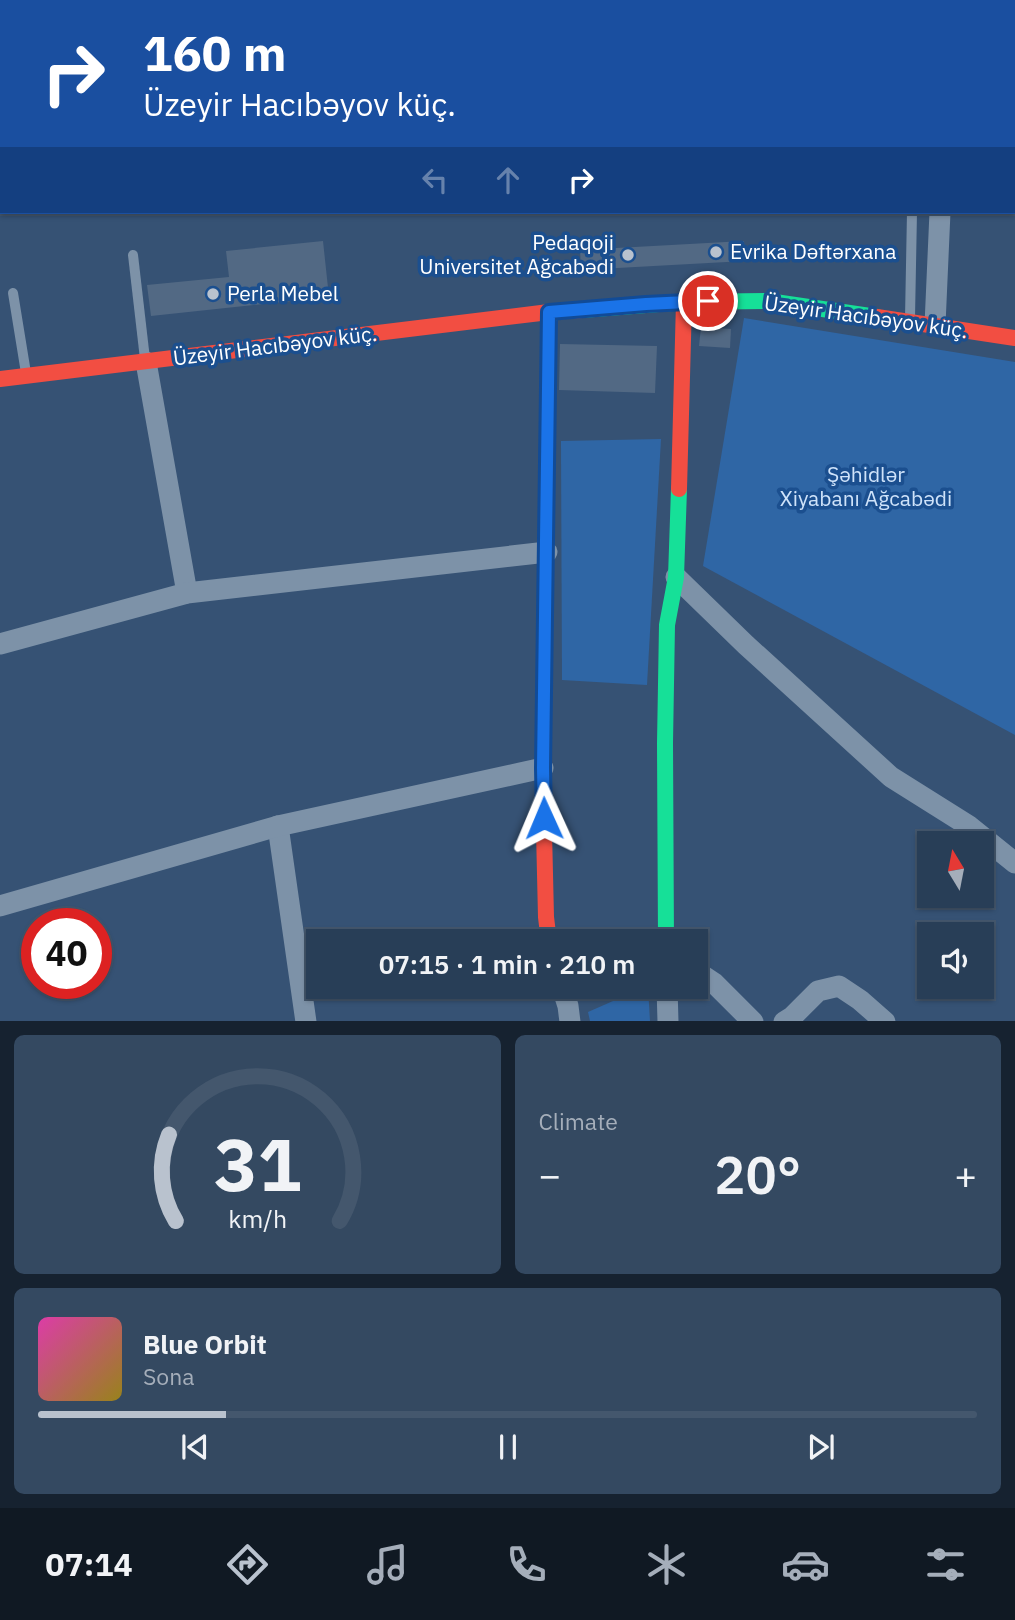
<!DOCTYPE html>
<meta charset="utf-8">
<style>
:root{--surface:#283e57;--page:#344961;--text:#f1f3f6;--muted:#a5aeba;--line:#44576d;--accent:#b9c2ce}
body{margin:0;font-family:"IBM Plex Sans",sans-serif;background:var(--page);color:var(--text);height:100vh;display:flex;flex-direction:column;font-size:26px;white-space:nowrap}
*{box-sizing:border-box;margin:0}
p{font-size:23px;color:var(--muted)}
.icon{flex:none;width:38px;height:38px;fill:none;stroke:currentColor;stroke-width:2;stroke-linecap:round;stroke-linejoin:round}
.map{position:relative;height:1021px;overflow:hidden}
.panel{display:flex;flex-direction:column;gap:14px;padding:14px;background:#162230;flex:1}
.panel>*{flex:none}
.hud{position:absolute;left:0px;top:0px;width:1015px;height:214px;box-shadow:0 2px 5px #0004,0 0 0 2px var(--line);background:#1a4fa0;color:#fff;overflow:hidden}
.needle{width:46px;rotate:350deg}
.controls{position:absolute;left:917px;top:831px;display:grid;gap:14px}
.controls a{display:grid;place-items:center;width:77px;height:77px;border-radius:0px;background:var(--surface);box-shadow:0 2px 5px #0004,0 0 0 2px var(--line);font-size:35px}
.speed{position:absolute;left:21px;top:908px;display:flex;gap:14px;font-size:35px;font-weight:700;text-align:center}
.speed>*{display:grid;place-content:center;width:91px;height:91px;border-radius:50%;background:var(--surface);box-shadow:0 2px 5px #0004,0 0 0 2px var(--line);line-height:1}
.speed .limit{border:10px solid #d22;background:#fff;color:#111}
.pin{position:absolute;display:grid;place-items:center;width:60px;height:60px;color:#fff;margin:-30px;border:4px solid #fff;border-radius:50%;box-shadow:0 2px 7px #0007}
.me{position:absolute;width:77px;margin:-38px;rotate:359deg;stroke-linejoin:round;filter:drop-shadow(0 0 5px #0008)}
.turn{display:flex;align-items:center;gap:24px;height:147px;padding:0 28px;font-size:32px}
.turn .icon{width:91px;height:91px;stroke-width:2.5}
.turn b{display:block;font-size:49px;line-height:60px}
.lanes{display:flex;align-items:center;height:66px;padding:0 28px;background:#0003;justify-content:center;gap:35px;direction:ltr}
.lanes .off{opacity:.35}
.big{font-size:52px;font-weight:600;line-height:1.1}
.panel .tile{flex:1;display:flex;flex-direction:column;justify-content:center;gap:10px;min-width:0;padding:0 24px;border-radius:10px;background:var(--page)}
.panel .dial{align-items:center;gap:0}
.dial svg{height:182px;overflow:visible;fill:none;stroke:var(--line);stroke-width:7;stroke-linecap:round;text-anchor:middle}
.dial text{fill:var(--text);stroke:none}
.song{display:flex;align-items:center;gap:21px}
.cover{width:84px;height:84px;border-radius:10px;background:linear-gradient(135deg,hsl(320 70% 55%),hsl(50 70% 35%))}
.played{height:7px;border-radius:4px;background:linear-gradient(90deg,var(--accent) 20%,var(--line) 20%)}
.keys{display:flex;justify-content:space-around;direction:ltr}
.heat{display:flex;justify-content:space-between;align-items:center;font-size:38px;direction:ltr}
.panel .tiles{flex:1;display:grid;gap:14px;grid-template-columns:1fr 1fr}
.tile:last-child{grid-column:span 2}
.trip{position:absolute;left:306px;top:929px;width:402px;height:70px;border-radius:0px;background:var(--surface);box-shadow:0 2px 5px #0004,0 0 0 2px var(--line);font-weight:600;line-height:70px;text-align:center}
.tabs{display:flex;height:112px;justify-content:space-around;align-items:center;background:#101923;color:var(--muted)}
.tabs .icon{width:49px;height:49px}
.tabs .current{color:var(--accent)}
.tabs b{font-size:32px;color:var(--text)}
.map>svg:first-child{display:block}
</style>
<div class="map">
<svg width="1015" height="1022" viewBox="0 0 1015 1022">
<rect width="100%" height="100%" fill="#365274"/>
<g fill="#2f66a5">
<path d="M 744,318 L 1015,362 L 1015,735 L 703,566 Z"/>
<path d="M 661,439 L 647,685 L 562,680 L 561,441 Z"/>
<path d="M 645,987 L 648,987 L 650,1021 L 590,1021 L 588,1012 Z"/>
</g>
<g fill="#526984">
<path d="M 323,241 L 329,297 L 151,316 L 147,285 L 229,277 L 226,251 Z"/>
<path d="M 744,241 L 745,261 L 581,270 L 580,250 Z"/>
<path d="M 701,327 L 731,329 L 730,348 L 699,346 Z"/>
<path d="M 560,344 L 657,346 L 655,393 L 559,390 Z"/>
</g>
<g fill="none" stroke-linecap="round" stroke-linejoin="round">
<g stroke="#7d92a8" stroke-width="10">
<path d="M 914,2 L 914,0"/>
<path d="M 133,255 L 145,359"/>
<path d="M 13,293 L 26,373"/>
<path d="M 910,318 L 912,212"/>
</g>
<g stroke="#7d92a8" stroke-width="21">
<path d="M 950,2 L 950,0"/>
<path d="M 935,325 L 940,212"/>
<path d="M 146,362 L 187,593"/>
<path d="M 676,577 L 746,645 L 891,777 L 969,826 L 1015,863"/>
<path d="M 0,644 L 187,593 L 547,552"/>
<path d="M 278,826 L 306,1022"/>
<path d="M 0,906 L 278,826 L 543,768"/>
<path d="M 696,971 L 714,983 L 753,1022"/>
<path d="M 562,987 L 568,1006 L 570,1022"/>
<path d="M 667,987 L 668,1022"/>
<path d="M 784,1022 L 792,1017 L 818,991 L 839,986 L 860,1000 L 885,1022"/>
</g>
<g stroke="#16e098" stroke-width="16">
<path d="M 582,310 L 684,302 L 768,301 L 877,317"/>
<path d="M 544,831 L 543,768 L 549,312"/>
<path d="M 666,942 L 665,743 L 667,625 L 676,577 L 679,489"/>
</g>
<g stroke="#f24e42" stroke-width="16">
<path d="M 877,317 L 1015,338"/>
<path d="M 0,379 L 549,312 L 582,310"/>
<path d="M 679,489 L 684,302"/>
<path d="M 544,831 L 546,917 L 549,942"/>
</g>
</g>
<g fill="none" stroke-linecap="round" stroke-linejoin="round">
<defs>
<path id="route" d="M 544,818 L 543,768 L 549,312 L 646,304 L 708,301"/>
</defs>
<use href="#route" stroke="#114b97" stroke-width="18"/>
<use href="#route" stroke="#1a73e8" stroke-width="12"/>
</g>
<g fill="#b9c2ce" stroke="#1b4f8f" stroke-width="2.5">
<circle cx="716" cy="252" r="7"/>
<circle cx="628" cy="255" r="7"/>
<circle cx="213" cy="294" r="7"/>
</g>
<g text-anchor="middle" stroke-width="7" stroke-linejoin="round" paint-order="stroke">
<g font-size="21" fill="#fff" stroke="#1b4f8f" text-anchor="start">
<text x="614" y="250" text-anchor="end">Pedaqoji<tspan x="614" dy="24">Universitet Ağcabədi</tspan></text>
<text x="730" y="259">Evrika Dəftərxana</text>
<text x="227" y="301">Perla Mebel</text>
</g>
<g font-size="21" fill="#fff" stroke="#1b4f8f">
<text transform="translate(866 317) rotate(8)" y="7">Üzeyir Hacıbəyov küç.</text>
<text transform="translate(275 346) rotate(-7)" y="7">Üzeyir Hacıbəyov küç.</text>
</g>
<g font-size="21" fill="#cfe3fa" stroke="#1b4f8f">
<text x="866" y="482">Şəhidlər<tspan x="866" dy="24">Xiyabanı Ağcabədi</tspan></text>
</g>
</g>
</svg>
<div class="controls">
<a><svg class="needle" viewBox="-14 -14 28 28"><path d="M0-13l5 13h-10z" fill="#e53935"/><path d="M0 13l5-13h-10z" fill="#a5aeba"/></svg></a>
<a><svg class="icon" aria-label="sound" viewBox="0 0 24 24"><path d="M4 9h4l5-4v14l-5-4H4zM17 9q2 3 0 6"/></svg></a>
</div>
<div class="speed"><div class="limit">40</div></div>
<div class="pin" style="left:708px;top:301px;background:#d93025"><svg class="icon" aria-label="arrive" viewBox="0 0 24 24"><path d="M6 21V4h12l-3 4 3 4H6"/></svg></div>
<svg class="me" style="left:544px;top:818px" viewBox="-20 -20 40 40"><path d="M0-17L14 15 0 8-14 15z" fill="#1a73e8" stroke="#fff" stroke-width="4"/></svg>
<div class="trip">07:15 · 1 min · 210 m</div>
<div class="hud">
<div class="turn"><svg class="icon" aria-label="right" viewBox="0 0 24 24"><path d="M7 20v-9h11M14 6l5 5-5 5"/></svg><div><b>160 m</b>Üzeyir Hacıbəyov küç.</div></div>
<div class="lanes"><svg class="icon off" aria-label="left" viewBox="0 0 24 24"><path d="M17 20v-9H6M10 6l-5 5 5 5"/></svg><svg class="icon off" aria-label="ahead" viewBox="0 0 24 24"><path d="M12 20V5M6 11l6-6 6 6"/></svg><svg class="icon" aria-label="right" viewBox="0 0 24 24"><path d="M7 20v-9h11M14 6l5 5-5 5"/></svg></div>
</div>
</div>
<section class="panel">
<div class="tiles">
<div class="tile dial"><svg viewBox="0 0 100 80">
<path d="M14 69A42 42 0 1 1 86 69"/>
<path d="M14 69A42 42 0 0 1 11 31" stroke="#b9c2ce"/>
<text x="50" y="56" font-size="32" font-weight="700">31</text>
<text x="50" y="72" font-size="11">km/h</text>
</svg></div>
<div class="tile"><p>Climate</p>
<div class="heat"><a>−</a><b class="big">20°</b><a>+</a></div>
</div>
<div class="tile">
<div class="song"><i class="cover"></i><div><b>Blue Orbit</b><p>Sona</p></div></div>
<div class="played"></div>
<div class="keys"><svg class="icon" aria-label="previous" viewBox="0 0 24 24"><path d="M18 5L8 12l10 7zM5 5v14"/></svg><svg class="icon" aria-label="pause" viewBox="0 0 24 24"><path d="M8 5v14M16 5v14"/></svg><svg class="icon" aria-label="next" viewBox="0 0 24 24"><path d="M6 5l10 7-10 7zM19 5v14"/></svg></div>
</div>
</div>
</section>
<nav class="tabs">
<b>07:14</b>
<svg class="icon current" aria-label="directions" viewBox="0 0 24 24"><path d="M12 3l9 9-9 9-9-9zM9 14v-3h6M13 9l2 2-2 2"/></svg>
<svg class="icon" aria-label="music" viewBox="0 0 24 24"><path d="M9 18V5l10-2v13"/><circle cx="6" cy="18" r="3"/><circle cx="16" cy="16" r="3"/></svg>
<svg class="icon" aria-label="phone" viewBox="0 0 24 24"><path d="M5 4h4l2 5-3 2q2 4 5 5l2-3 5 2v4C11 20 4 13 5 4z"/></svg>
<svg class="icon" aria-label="climate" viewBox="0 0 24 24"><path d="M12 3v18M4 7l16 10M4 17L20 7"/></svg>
<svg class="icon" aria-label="car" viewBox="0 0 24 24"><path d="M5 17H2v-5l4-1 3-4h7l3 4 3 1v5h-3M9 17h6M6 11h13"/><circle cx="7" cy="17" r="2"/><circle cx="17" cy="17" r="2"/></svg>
<svg class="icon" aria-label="filters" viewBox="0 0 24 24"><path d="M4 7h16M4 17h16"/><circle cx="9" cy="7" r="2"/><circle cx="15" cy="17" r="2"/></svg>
</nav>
